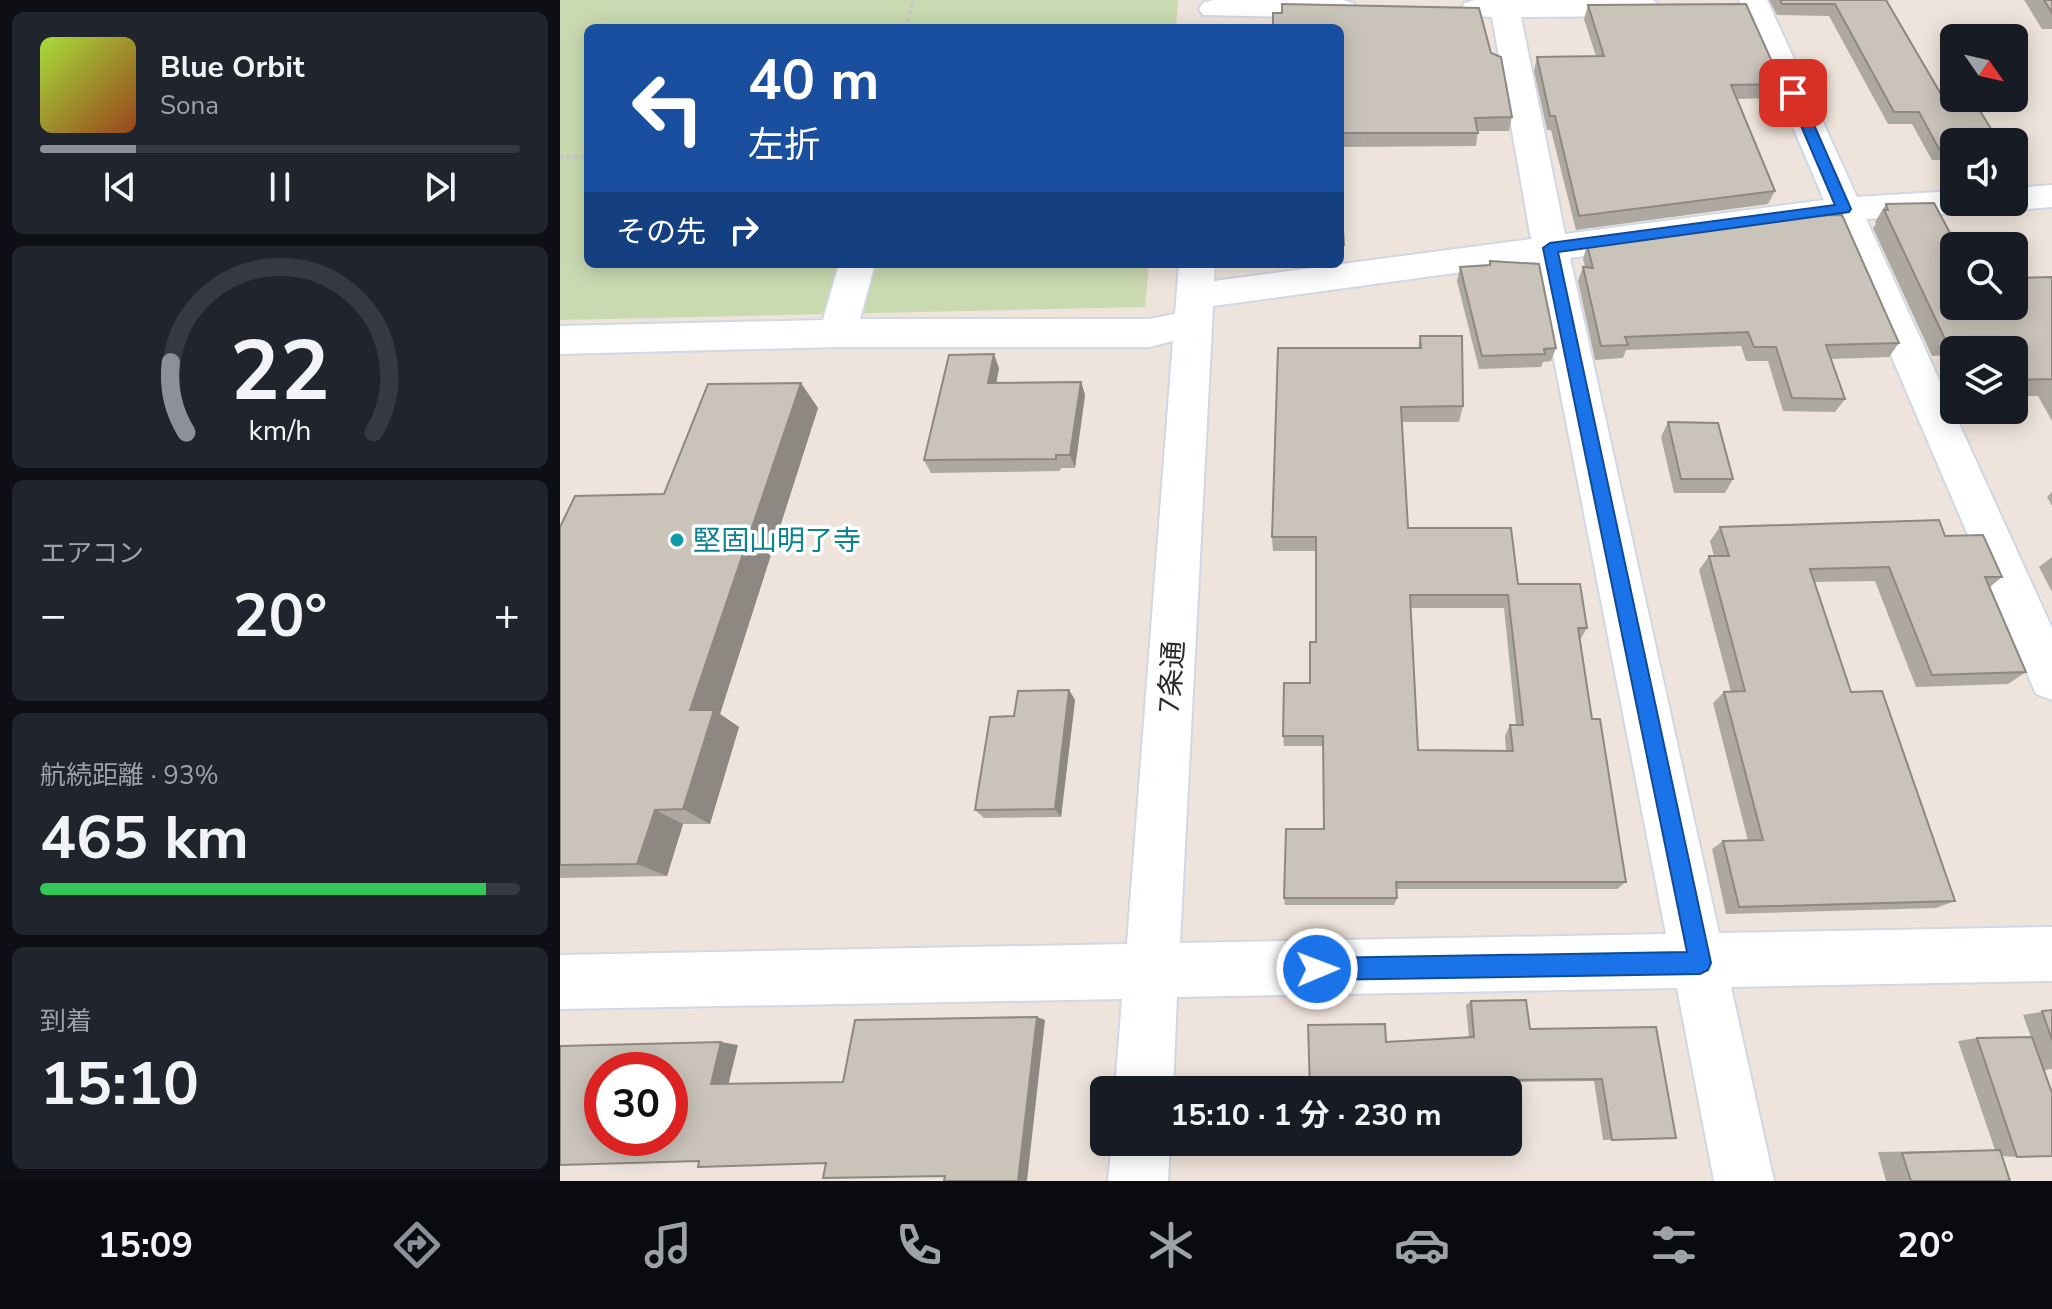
<!DOCTYPE html>
<html lang="ja">
<meta charset="utf-8">
<style>
:root{--surface:#171b24;--page:#20242c;--text:#f1f3f6;--muted:#9ea1a6;--line:#363941;--accent:#8c9099}
body{margin:0;font-family:"Nunito Sans","Noto Sans JP",sans-serif;background:var(--page);color:var(--text);height:100vh;display:flex;flex-direction:column;font-size:30px;white-space:nowrap}
*{box-sizing:border-box;margin:0}
p{font-size:26px;color:var(--muted)}
.icon{flex:none;width:44px;height:44px;fill:none;stroke:currentColor;stroke-width:2;stroke-linecap:round;stroke-linejoin:round}
.map{position:relative;flex:1;overflow:hidden}
.panel{display:flex;flex-direction:column;gap:12px;padding:12px;background:#0d0f14;width:560px}
.panel>*{flex:none}
.guide{position:absolute;left:24px;top:24px;width:760px;height:244px;border-radius:12px;box-shadow:0 4px 20px #0003;background:#1a4fa0;color:#fff;overflow:hidden}
.needle{width:52px;rotate:124deg}
.controls{position:absolute;left:1380px;top:24px;display:grid;gap:16px}
.controls a{display:grid;place-items:center;width:88px;height:88px;border-radius:12px;background:var(--surface);box-shadow:0 4px 20px #0003;font-size:40px}
.speed{position:absolute;left:24px;top:1052px;display:flex;gap:16px;font-size:40px;font-weight:700;text-align:center}
.speed>*{display:grid;place-content:center;width:104px;height:104px;border-radius:50%;background:var(--surface);box-shadow:0 4px 20px #0003;line-height:1}
.speed .limit{border:12px solid #d22;background:#fff;color:#111}
.pin{position:absolute;display:grid;place-items:center;width:68px;height:68px;color:#fff;margin:-34px;border-radius:16px;box-shadow:0 4px 12px #0006}
.me{position:absolute;width:88px;margin:-44px;rotate:89deg;stroke-linejoin:round;filter:drop-shadow(0 0 6px #0008)}
.turn{display:flex;align-items:center;gap:28px;height:168px;padding:0 32px;font-size:36px}
.turn .icon{width:104px;height:104px;stroke-width:2.5}
.turn b{display:block;font-size:56px;line-height:68px}
.then{display:flex;align-items:center;height:76px;padding:0 32px;background:#0003;gap:16px;font-size:30px}
.big{font-size:60px;font-weight:700;line-height:1.1}
.panel .widget{flex:1;display:flex;flex-direction:column;justify-content:center;gap:12px;min-width:0;padding:0 28px;border-radius:12px;background:var(--page)}
.panel .dial{align-items:center;gap:0}
.dial svg{height:208px;overflow:visible;fill:none;stroke:var(--line);stroke-width:7;stroke-linecap:round;text-anchor:middle}
.dial text{fill:var(--text);stroke:none}
.song{display:flex;align-items:center;gap:24px}
.cover{width:96px;height:96px;border-radius:12px;background:linear-gradient(135deg,hsl(80 70% 55%),hsl(20 70% 35%))}
.played{height:8px;border-radius:4px;background:linear-gradient(90deg,var(--accent) 20%,var(--line) 20%)}
.keys{display:flex;justify-content:space-around;direction:ltr}
.heat{display:flex;justify-content:space-between;align-items:center;font-size:44px;direction:ltr}
.charge{height:12px;border-radius:6px;background:linear-gradient(90deg,#34c759 93%,var(--line) 0)}
.trip{position:absolute;left:530px;top:1076px;width:432px;height:80px;border-radius:12px;background:var(--surface);box-shadow:0 4px 20px #0003;font-weight:700;line-height:80px;text-align:center}
.tab-bar{display:flex;height:128px;justify-content:space-around;align-items:center;background:#090b0e;color:var(--muted)}
.tab-bar .icon{width:56px;height:56px}
.tab-bar .on{color:var(--accent)}
.tab-bar b{font-size:36px;color:var(--text)}
main{display:flex;flex:1;min-height:0}
.map>svg:first-child{display:block}
</style>
<main>
<section class="panel">
<div class="widget">
<div class="song"><i class="cover"></i><div><b>Blue Orbit</b><p>Sona</p></div></div>
<div class="played"></div>
<div class="keys"><svg class="icon" aria-label="previous" viewBox="0 0 24 24"><path d="M18 5L8 12l10 7zM5 5v14"/></svg><svg class="icon" aria-label="pause" viewBox="0 0 24 24"><path d="M8 5v14M16 5v14"/></svg><svg class="icon" aria-label="next" viewBox="0 0 24 24"><path d="M6 5l10 7-10 7zM19 5v14"/></svg></div>
</div>
<div class="widget dial"><svg viewBox="0 0 100 80">
<path d="M14 69A42 42 0 1 1 86 69"/>
<path d="M14 69A42 42 0 0 1 8 42" stroke="#8c9099"/>
<text x="50" y="56" font-size="32" font-weight="700">22</text>
<text x="50" y="72" font-size="11">km/h</text>
</svg></div>
<div class="widget"><p>エアコン</p>
<div class="heat"><a>−</a><b class="big">20°</b><a>+</a></div>
</div>
<div class="widget"><p>航続距離 · 93%</p><b class="big">465 km</b><div class="charge"></div></div>
<div class="widget"><p>到着</p><b class="big">15:10</b></div>
</section>
<div class="map">
<svg width="1492" height="1181" viewBox="0 0 1492 1181">
<rect width="100%" height="100%" fill="#eee4db"/>
<path fill="#c9dab1" d="M 0,0 L 618,0 L 616,28 L 28,28 L 28,264 L 589,264 L 585,307 L 0,320 Z"/>
<g fill="none" stroke-linecap="round" stroke-linejoin="round">
<defs>
<g id="minor">
<path d="M 653,0 L 783,0 L 793,3 L 797,9 L 793,15 L 783,18 L 643,15 L 639,9 L 643,3 Z"/>
<path d="M 915,0 L 1093,0 L 1101,7 L 1097,13 L 1087,16 L 961,17 L 1005,234 L 1264,200 L 1179,0 L 1207,0 L 1297,197 L 1394,191 L 1394,202 L 1415,202 L 1410,210 L 1398,213 L 1306,219 L 1492,628 L 1492,700 L 1476,694 L 1274,222 L 1010,258 L 1159,933 L 1492,927 L 1492,981 L 1171,987 L 1214,1181 L 1154,1181 L 1117,988 L 617,997 L 613,1090 L 555,1090 L 562,999 L 0,1009 L 0,955 L 567,944 L 613,341 L 589,347 L 278,347 L 0,354 L 0,326 L 263,320 L 279,264 L 315,264 L 300,319 L 589,319 L 615,314 L 619,264 L 655,264 L 654,281 L 971,239 L 932,17 L 905,15 L 901,9 L 905,3 ZM 975,262 L 1106,934 L 620,943 L 653,306 Z"/>
<path d="M 1492,185 L 1492,207 L 1454,210 L 1442,207 L 1439,202 L 1454,202 L 1454,188 Z"/>
<path d="M 552,1142 L 610,1142 L 608,1181 L 548,1181 Z"/>
</g>
</defs>
<use href="#minor" stroke="#d0d7e5" stroke-width="4"/>
<g stroke="#c8c8c8" stroke-width="4" stroke-dasharray="4 3" stroke-linecap="butt">
<path d="M 345,28 L 354,0"/>
<path d="M 0,157 L 28,157"/>
</g>
<use href="#minor" fill="#fff" fill-rule="evenodd"/>
</g>
<g fill="#ada8a0" fill-rule="evenodd">
<path d="M 1209,0 L 1326,0 L 1394,142 L 1394,160 L 1372,160 L 1352,124 L 1328,124 L 1269,16 L 1217,15 Z"/>
<path d="M 1464,0 L 1492,0 L 1492,29 L 1482,29 Z"/>
<path d="M 1028,5 L 1222,84 L 1216,98 L 1177,99 L 1215,191 L 1208,204 L 1016,230 L 991,130 L 987,130 L 974,71 L 977,57 L 1036,56 L 1024,19 Z"/>
<path d="M 780,28 L 931,53 L 952,117 L 949,131 L 918,131 L 916,146 L 780,147 Z"/>
<path d="M 780,185 L 784,245 L 783,258 L 780,258 Z"/>
<path d="M 1326,204 L 1394,306 L 1492,277 L 1492,421 L 1478,396 L 1454,396 L 1454,350 L 1394,350 L 1394,360 L 1392,355 L 1372,356 L 1313,228 L 1316,224 L 1315,222 Z"/>
<path d="M 1027,245 L 1339,343 L 1329,357 L 1271,359 L 1285,399 L 1275,412 L 1223,411 L 1208,361 L 1186,361 L 1181,346 L 1066,350 L 1063,358 L 1035,360 L 1018,281 L 1023,267 L 1025,267 L 1023,259 Z"/>
<path d="M 930,261 L 996,348 L 991,361 L 983,362 L 981,367 L 919,369 L 897,281 L 900,267 L 929,266 Z"/>
<path d="M 860,336 L 903,406 L 899,422 L 842,422 L 848,528 L 958,584 L 1027,628 L 1020,640 L 1032,719 L 1066,882 L 1057,889 L 837,889 L 837,898 L 834,905 L 725,905 L 724,898 L 764,829 L 763,746 L 724,746 L 723,736 L 750,683 L 756,642 L 756,551 L 713,551 L 712,537 L 858,348 ZM 850,608 L 944,608 L 956,725 L 950,725 L 945,736 L 946,750 L 858,750 Z"/>
<path d="M 439,368 L 436,382 L 521,382 L 525,395 L 515,468 L 501,468 L 500,471 L 371,473 L 364,460 Z"/>
<path d="M 258,408 L 160,714 L 179,727 L 150,824 L 123,824 L 107,876 L 0,878 L 0,527 L 104,494 Z"/>
<path d="M 1108,422 L 1173,479 L 1165,493 L 1114,493 L 1101,437 Z"/>
<path d="M 1492,492 L 1492,506 L 1487,497 Z"/>
<path d="M 1160,527 L 1385,536 L 1442,577 L 1430,587 L 1466,672 L 1448,684 L 1356,687 L 1315,581 L 1255,582 L 1291,692 L 1395,901 L 1376,908 L 1166,914 L 1152,849 L 1163,841 L 1188,841 L 1153,703 L 1164,692 L 1171,692 L 1139,570 L 1149,556 L 1154,556 L 1150,541 Z"/>
<path d="M 1492,557 L 1492,592 L 1479,567 Z"/>
<path d="M 509,690 L 515,700 L 501,817 L 424,818 L 415,810 L 454,716 Z"/>
<path d="M 911,1001 L 970,1029 L 1096,1027 L 1116,1138 L 1043,1140 L 1034,1081 L 951,1082 L 948,1142 L 750,1090 L 826,1042 L 909,1037 L 906,1005 Z"/>
<path d="M 1492,1010 L 1492,1069 L 1484,1070 L 1457,1157 L 1442,1156 L 1450,1181 L 1326,1181 L 1318,1152 L 1435,1150 L 1398,1041 L 1417,1038 L 1471,1037 L 1463,1015 Z"/>
</g>
<g fill="#8d8882">
<path d="M 434,354 L 439,368 L 434,396 L 428,383 Z"/>
<path d="M 521,382 L 525,395 L 515,468 L 510,455 Z"/>
<path d="M 241,383 L 258,408 L 160,714 L 179,727 L 150,824 L 123,809 L 130,710 Z"/>
<path d="M 509,690 L 515,700 L 501,817 L 495,809 Z"/>
<path d="M 95,810 L 123,824 L 107,876 L 77,864 Z"/>
<path d="M 477,1017 L 485,1020 L 467,1181 L 458,1181 Z"/>
<path d="M 161,1042 L 178,1045 L 168,1086 L 151,1084 Z"/>
</g>
<g fill="#c9c3ba" stroke="#8d8882" stroke-width="2" fill-rule="evenodd">
<path d="M 1220,0 L 1326,0 L 1385,101 L 1414,101 L 1439,142 L 1394,142 L 1394,148 L 1379,149 L 1359,112 L 1334,112 L 1275,4 L 1222,4 Z"/>
<path d="M 1484,0 L 1492,0 L 1492,13 Z"/>
<path d="M 722,4 L 919,8 L 931,53 L 941,57 L 952,117 L 915,118 L 918,133 L 780,133 L 780,28 L 713,28 L 713,13 L 722,13 Z"/>
<path d="M 1186,4 L 1222,84 L 1171,85 L 1215,191 L 1019,216 L 995,116 L 990,116 L 977,57 L 1044,56 L 1028,5 Z"/>
<path d="M 780,185 L 784,245 L 780,245 Z"/>
<path d="M 1374,203 L 1397,246 L 1394,246 L 1394,306 L 1454,306 L 1454,278 L 1492,277 L 1492,379 L 1454,380 L 1454,350 L 1411,350 L 1405,339 L 1385,339 L 1324,210 L 1328,210 L 1326,204 Z"/>
<path d="M 1282,215 L 1339,343 L 1266,345 L 1285,399 L 1232,398 L 1216,347 L 1194,347 L 1188,332 L 1065,337 L 1068,345 L 1041,346 L 1023,267 L 1033,268 L 1027,245 L 1245,216 Z"/>
<path d="M 930,261 L 979,264 L 996,348 L 984,349 L 985,354 L 922,356 L 900,267 L 930,265 Z"/>
<path d="M 860,336 L 902,336 L 903,406 L 841,407 L 848,528 L 951,528 L 958,584 L 1020,584 L 1027,628 L 1018,628 L 1032,719 L 1040,719 L 1066,882 L 836,882 L 837,898 L 724,898 L 726,829 L 764,829 L 763,736 L 723,736 L 724,683 L 750,683 L 750,642 L 756,642 L 756,537 L 712,537 L 718,348 L 861,348 ZM 850,595 L 948,595 L 963,725 L 950,725 L 953,751 L 858,750 Z"/>
<path d="M 434,354 L 428,383 L 521,382 L 510,455 L 496,455 L 496,459 L 364,460 L 389,355 Z"/>
<path d="M 241,383 L 130,710 L 154,710 L 123,809 L 95,810 L 77,864 L 0,865 L 0,527 L 15,496 L 104,494 L 148,384 Z"/>
<path d="M 1108,422 L 1158,423 L 1173,479 L 1121,479 Z"/>
<path d="M 1379,520 L 1385,536 L 1423,535 L 1442,577 L 1425,577 L 1466,672 L 1372,675 L 1329,567 L 1250,569 L 1291,692 L 1322,691 L 1395,901 L 1179,907 L 1163,841 L 1203,840 L 1164,692 L 1185,691 L 1149,556 L 1169,556 L 1160,527 Z"/>
<path d="M 509,690 L 495,809 L 415,810 L 430,717 L 454,716 L 458,691 Z"/>
<path d="M 966,1000 L 970,1029 L 1096,1027 L 1116,1138 L 1052,1140 L 1042,1079 L 951,1080 L 959,1149 L 720,1154 L 720,1142 L 948,1142 L 948,1090 L 750,1090 L 748,1025 L 825,1024 L 826,1042 L 914,1037 L 911,1001 Z"/>
<path d="M 1492,1010 L 1492,1040 L 1482,1011 Z"/>
<path d="M 477,1017 L 458,1181 L 384,1181 L 385,1176 L 263,1178 L 266,1163 L 138,1167 L 139,1161 L 0,1165 L 0,1046 L 161,1042 L 151,1084 L 283,1082 L 295,1020 ZM 42,1070 L 110,1070 L 110,1138 L 42,1138 Z"/>
<path d="M 1472,1037 L 1492,1093 L 1492,1156 L 1457,1157 L 1417,1038 Z"/>
<path d="M 1440,1150 L 1450,1181 L 1351,1181 L 1342,1153 Z"/>
</g>
<path fill="#1a73e8" stroke="#114b97" stroke-width="2" d="M 1233,89 L 1240,93 L 1291,209 L 1289,212 L 998,252 L 1151,963 L 1148,970 L 1140,974 L 757,980 L 749,977 L 746,969 L 749,961 L 757,958 L 1127,952 L 983,248 L 990,243 L 1275,205 L 1227,93 Z"/>
<circle fill="#0f9aa8" stroke="#fff" stroke-width="3" cx="117" cy="540" r="8"/>
<g text-anchor="middle" stroke-width="7" stroke-linejoin="round" paint-order="stroke">
<g font-size="28" fill="#0d838f" stroke="#fff" text-anchor="start">
<text x="133" y="550">堅固山明了寺</text>
</g>
<g font-size="28" fill="#2b2b2b" stroke="#fff">
<text transform="translate(611 677) rotate(-86)" y="10">7条通</text>
</g>
</g>
</svg>
<div class="controls">
<a><svg class="needle" viewBox="-14 -14 28 28"><path d="M0-13l5 13h-10z" fill="#e53935"/><path d="M0 13l5-13h-10z" fill="#9ea1a6"/></svg></a>
<a><svg class="icon" aria-label="sound" viewBox="0 0 24 24"><path d="M4 9h4l5-4v14l-5-4H4zM17 9q2 3 0 6"/></svg></a>
<a><svg class="icon" aria-label="search" viewBox="0 0 24 24"><circle cx="10" cy="10" r="6"/><path d="M15 15l6 6"/></svg></a>
<a><svg class="icon" aria-label="layers" viewBox="0 0 24 24"><path d="M12 4l9 5-9 5-9-5zM3 14l9 5 9-5"/></svg></a>
</div>
<div class="speed"><div class="limit">30</div></div>
<div class="pin" style="left:1233px;top:93px;background:#d93025"><svg class="icon" aria-label="arrive" viewBox="0 0 24 24"><path d="M6 21V4h12l-3 4 3 4H6"/></svg></div>
<svg class="me" style="left:757px;top:969px" viewBox="-20 -20 40 40"><circle r="17" fill="#1a73e8" stroke="#fff" stroke-width="3"/><path d="M0-11L8 9 0 5-8 9z" fill="#fff"/></svg>
<div class="trip">15:10 · 1 分 · 230 m</div>
<div class="guide">
<div class="turn"><svg class="icon" aria-label="left" viewBox="0 0 24 24"><path d="M17 20v-9H6M10 6l-5 5 5 5"/></svg><div><b>40 m</b>左折</div></div>
<div class="then">その先<svg class="icon" aria-label="right" viewBox="0 0 24 24"><path d="M7 20v-9h11M14 6l5 5-5 5"/></svg></div>
</div>
</div>
</main>
<nav class="tab-bar">
<b>15:09</b>
<svg class="icon on" aria-label="directions" viewBox="0 0 24 24"><path d="M12 3l9 9-9 9-9-9zM9 14v-3h6M13 9l2 2-2 2"/></svg>
<svg class="icon" aria-label="music" viewBox="0 0 24 24"><path d="M9 18V5l10-2v13"/><circle cx="6" cy="18" r="3"/><circle cx="16" cy="16" r="3"/></svg>
<svg class="icon" aria-label="phone" viewBox="0 0 24 24"><path d="M5 4h4l2 5-3 2q2 4 5 5l2-3 5 2v4C11 20 4 13 5 4z"/></svg>
<svg class="icon" aria-label="climate" viewBox="0 0 24 24"><path d="M12 3v18M4 7l16 10M4 17L20 7"/></svg>
<svg class="icon" aria-label="car" viewBox="0 0 24 24"><path d="M5 17H2v-5l4-1 3-4h7l3 4 3 1v5h-3M9 17h6M6 11h13"/><circle cx="7" cy="17" r="2"/><circle cx="17" cy="17" r="2"/></svg>
<svg class="icon" aria-label="filters" viewBox="0 0 24 24"><path d="M4 7h16M4 17h16"/><circle cx="9" cy="7" r="2"/><circle cx="15" cy="17" r="2"/></svg>
<b>20°</b>
</nav>
